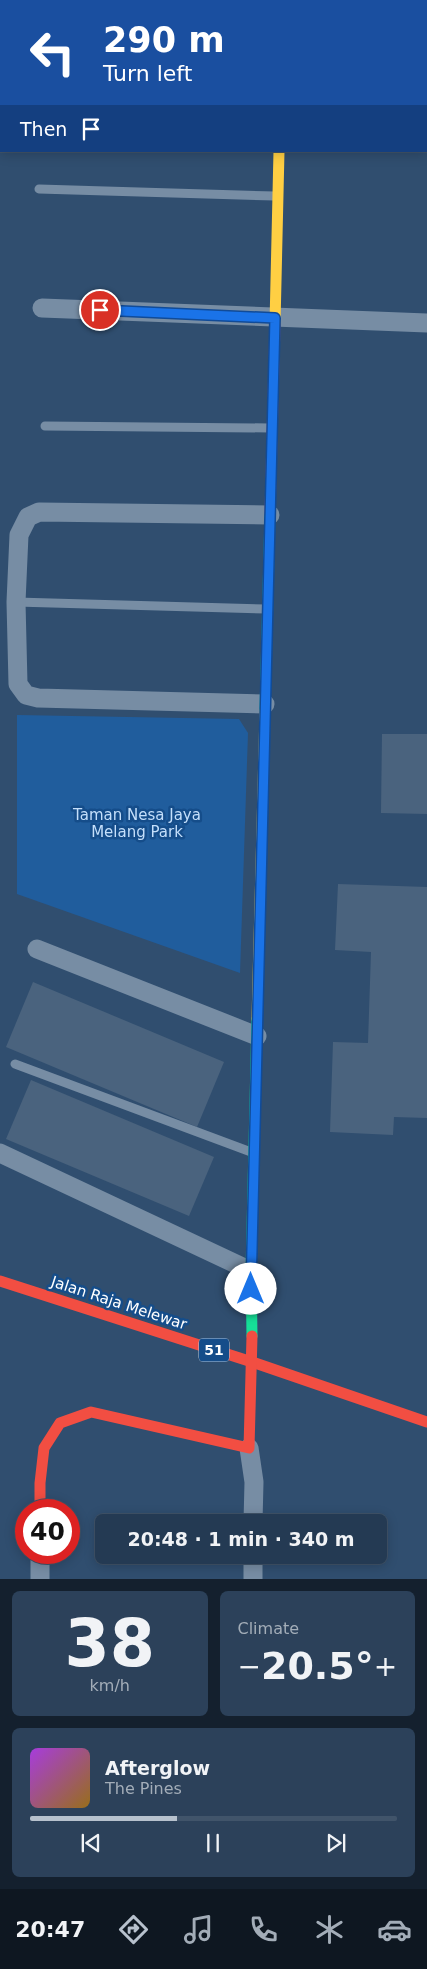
<!DOCTYPE html>
<meta charset="utf-8">
<style>
:root{--surface:#243a53;--page:#2c415a;--text:#f1f3f6;--muted:#a3adb8;--line:#41546a;--accent:#b7c1cd}
body{margin:0;font-family:"DejaVu Sans",sans-serif;background:var(--page);color:var(--text);height:100vh;display:flex;flex-direction:column;font-size:19px;white-space:nowrap}
*{box-sizing:border-box;margin:0}
p{font-size:16px;color:var(--muted)}
.icon{flex:none;width:28px;height:28px;fill:none;stroke:currentColor;stroke-width:2;stroke-linecap:round;stroke-linejoin:round}
.map{position:relative;height:1579px;overflow:hidden}
.sheet{display:flex;flex-direction:column;gap:12px;padding:12px;background:#14202e;flex:1}
.sheet>*{flex:none}
.top-card{position:absolute;left:0px;top:0px;width:428px;height:152px;box-shadow:0 2px 12px #0003,0 0 0 1px var(--line);background:#1a4fa0;color:#fff;overflow:hidden}
.speed{position:absolute;left:15px;top:1499px;display:flex;gap:10px;font-size:25px;font-weight:700;text-align:center}
.speed>*{display:grid;place-content:center;width:65px;height:65px;border-radius:50%;background:var(--surface);box-shadow:0 2px 12px #0003,0 0 0 1px var(--line);line-height:1}
.speed .limit{border:8px solid #d22;background:#fff;color:#111}
.pin{position:absolute;display:grid;place-items:center;width:42px;height:42px;color:#fff;margin:-21px;border:2px solid #fff;border-radius:50%;box-shadow:0 1px 5px #0007}
.me{position:absolute;width:55px;margin:-28px;rotate:0deg;stroke-linejoin:round;filter:drop-shadow(0 0 4px #0008)}
.turn{display:flex;align-items:center;gap:18px;height:105px;padding:0 20px;font-size:22px}
.turn .icon{width:65px;height:65px;stroke-width:2.5}
.turn b{display:block;font-size:35px;line-height:42px}
.then{display:flex;align-items:center;height:48px;padding:0 20px;background:#0003;gap:10px;font-size:19px}
.big{font-size:38px;font-weight:700;line-height:1.1}
.sheet .widget{flex:1;display:flex;flex-direction:column;justify-content:center;gap:8px;min-width:0;padding:0 18px;border-radius:8px;background:var(--page)}
.sheet .dial{align-items:center;gap:0}
.dial b{font-size:65px;line-height:1}
.song{display:flex;align-items:center;gap:15px}
.cover{width:60px;height:60px;border-radius:8px;background:linear-gradient(135deg,hsl(280 70% 55%),hsl(40 70% 35%))}
.played{height:5px;border-radius:2px;background:linear-gradient(90deg,var(--accent) 40%,var(--line) 40%)}
.keys{display:flex;justify-content:space-around;direction:ltr}
.heat{display:flex;justify-content:space-between;align-items:center;font-size:28px;direction:ltr}
.sheet .tiles{flex:1;display:grid;gap:12px;grid-template-columns:1fr 1fr}
.widget:last-child{grid-column:span 2}
.trip{position:absolute;left:95px;top:1514px;width:292px;height:50px;border-radius:8px;background:var(--surface);box-shadow:0 2px 12px #0003,0 0 0 1px var(--line);font-weight:700;line-height:50px;text-align:center}
.menu{display:flex;height:80px;justify-content:space-around;align-items:center;background:#0e1721;color:var(--muted)}
.menu .icon{width:35px;height:35px}
.menu .on{color:var(--accent)}
.menu b{font-size:22px;color:var(--text)}
.map>svg:first-child{display:block}
</style>
<div class="map">
<svg width="427" height="1579" viewBox="0 0 427 1579">
<rect width="100%" height="100%" fill="#304e6f"/>
<path fill="#205d9d" d="M 17,715 L 239,719 L 248,733 L 240,973 L 17,894 Z"/>
<g fill="#4a637e">
<path d="M 382,734 L 427,734 L 427,814 L 381,813 Z"/>
<path d="M 338,884 L 427,887 L 427,1118 L 394,1117 L 393,1135 L 330,1132 L 333,1042 L 368,1043 L 371,952 L 335,950 Z"/>
<path d="M 33,982 L 224,1062 L 197,1127 L 6,1047 Z"/>
<path d="M 31,1080 L 214,1157 L 189,1216 L 6,1139 Z"/>
</g>
<g fill="none" stroke-linecap="round" stroke-linejoin="round">
<g stroke="#778da4" stroke-width="9">
<path d="M 88,1 L 88,0"/>
<path d="M 39,189 L 275,196"/>
<path d="M 45,426 L 270,428"/>
<path d="M 16,602 L 266,609"/>
<path d="M 15,1064 L 251,1152"/>
</g>
<g stroke="#778da4" stroke-width="19">
<path d="M 384,1 L 384,0"/>
<path d="M 0,46 L 1,47"/>
<path d="M 426,62 L 427,62"/>
<path d="M 42,308 L 427,323"/>
<path d="M 265,704 L 38,698 L 26,695 L 18,684 L 16,602 L 19,535 L 28,517 L 39,512 L 270,515"/>
<path d="M 37,949 L 257,1036"/>
<path d="M 0,1153 L 251,1271"/>
<path d="M 249,1448 L 254,1482 L 253,1522"/>
<path d="M 40,1552 L 40,1579"/>
<path d="M 253,1579 L 253,1555"/>
</g>
<g stroke="#16e098" stroke-width="11">
<path d="M 265,711 L 270,514"/>
<path d="M 252,1336 L 251,1271 L 257,1019"/>
</g>
<g stroke="#ffcf43" stroke-width="11">
<path d="M 275,324 L 279,151"/>
<path d="M 257,1019 L 265,711"/>
</g>
<g stroke="#f24e42" stroke-width="11">
<path d="M 270,514 L 275,324"/>
<path d="M 0,1281 L 252,1362 L 427,1422"/>
<path d="M 40,1510 L 40,1483 L 44,1448 L 60,1423 L 91,1412 L 249,1448 L 252,1336"/>
</g>
</g>
<g fill="none" stroke-linecap="round" stroke-linejoin="round">
<defs>
<path id="route" d="M 100,310 L 275,318 L 251,1289"/>
</defs>
<use href="#route" stroke="#114b97" stroke-width="12"/>
<use href="#route" stroke="#1a73e8" stroke-width="9"/>
</g>
<g text-anchor="middle" stroke-width="5" stroke-linejoin="round" paint-order="stroke">
<rect fill="#154d8a" stroke="#b9cadc" stroke-width="1" x="199" y="1338.5" width="30" height="23" rx="4"/>
<g font-size="14" font-weight="bold" fill="#fff">
<text x="214" y="1355">51</text>
</g>
<g font-size="15" fill="#c4dffb" stroke="#154d8a">
<text x="137" y="820">Taman Nesa Jaya<tspan x="137" dy="17">Melang Park</tspan></text>
</g>
<g font-size="15" fill="#fff" stroke="#154d8a">
<text transform="translate(119 1303) rotate(18)" y="5">Jalan Raja Melewar</text>
</g>
</g>
</svg>
<div class="speed"><div class="limit">40</div></div>
<div class="pin" style="left:100px;top:310px;background:#d93025"><svg class="icon" aria-label="arrive" viewBox="0 0 24 24"><path d="M6 21V4h12l-3 4 3 4H6"/></svg></div>
<svg class="me" style="left:251px;top:1289px" viewBox="-20 -20 40 40"><circle r="19" fill="#fff"/><path d="M0-13L10 11 0 6-10 11z" fill="#1a73e8"/></svg>
<div class="trip">20:48 · 1 min · 340 m</div>
<div class="top-card">
<div class="turn"><svg class="icon" aria-label="left" viewBox="0 0 24 24"><path d="M17 20v-9H6M10 6l-5 5 5 5"/></svg><div><b>290 m</b>Turn left</div></div>
<div class="then">Then<svg class="icon" aria-label="arrive" viewBox="0 0 24 24"><path d="M6 21V4h12l-3 4 3 4H6"/></svg></div>
</div>
</div>
<section class="sheet">
<div class="tiles">
<div class="widget dial"><b>38</b><p>km/h</p></div>
<div class="widget"><p>Climate</p>
<div class="heat"><a>−</a><b class="big">20.5°</b><a>+</a></div>
</div>
<div class="widget">
<div class="song"><i class="cover"></i><div><b>Afterglow</b><p>The Pines</p></div></div>
<div class="played"></div>
<div class="keys"><svg class="icon" aria-label="previous" viewBox="0 0 24 24"><path d="M18 5L8 12l10 7zM5 5v14"/></svg><svg class="icon" aria-label="pause" viewBox="0 0 24 24"><path d="M8 5v14M16 5v14"/></svg><svg class="icon" aria-label="next" viewBox="0 0 24 24"><path d="M6 5l10 7-10 7zM19 5v14"/></svg></div>
</div>
</div>
</section>
<nav class="menu">
<b>20:47</b>
<svg class="icon on" aria-label="directions" viewBox="0 0 24 24"><path d="M12 3l9 9-9 9-9-9zM9 14v-3h6M13 9l2 2-2 2"/></svg>
<svg class="icon" aria-label="music" viewBox="0 0 24 24"><path d="M9 18V5l10-2v13"/><circle cx="6" cy="18" r="3"/><circle cx="16" cy="16" r="3"/></svg>
<svg class="icon" aria-label="phone" viewBox="0 0 24 24"><path d="M5 4h4l2 5-3 2q2 4 5 5l2-3 5 2v4C11 20 4 13 5 4z"/></svg>
<svg class="icon" aria-label="climate" viewBox="0 0 24 24"><path d="M12 3v18M4 7l16 10M4 17L20 7"/></svg>
<svg class="icon" aria-label="car" viewBox="0 0 24 24"><path d="M5 17H2v-5l4-1 3-4h7l3 4 3 1v5h-3M9 17h6M6 11h13"/><circle cx="7" cy="17" r="2"/><circle cx="17" cy="17" r="2"/></svg>
</nav>
